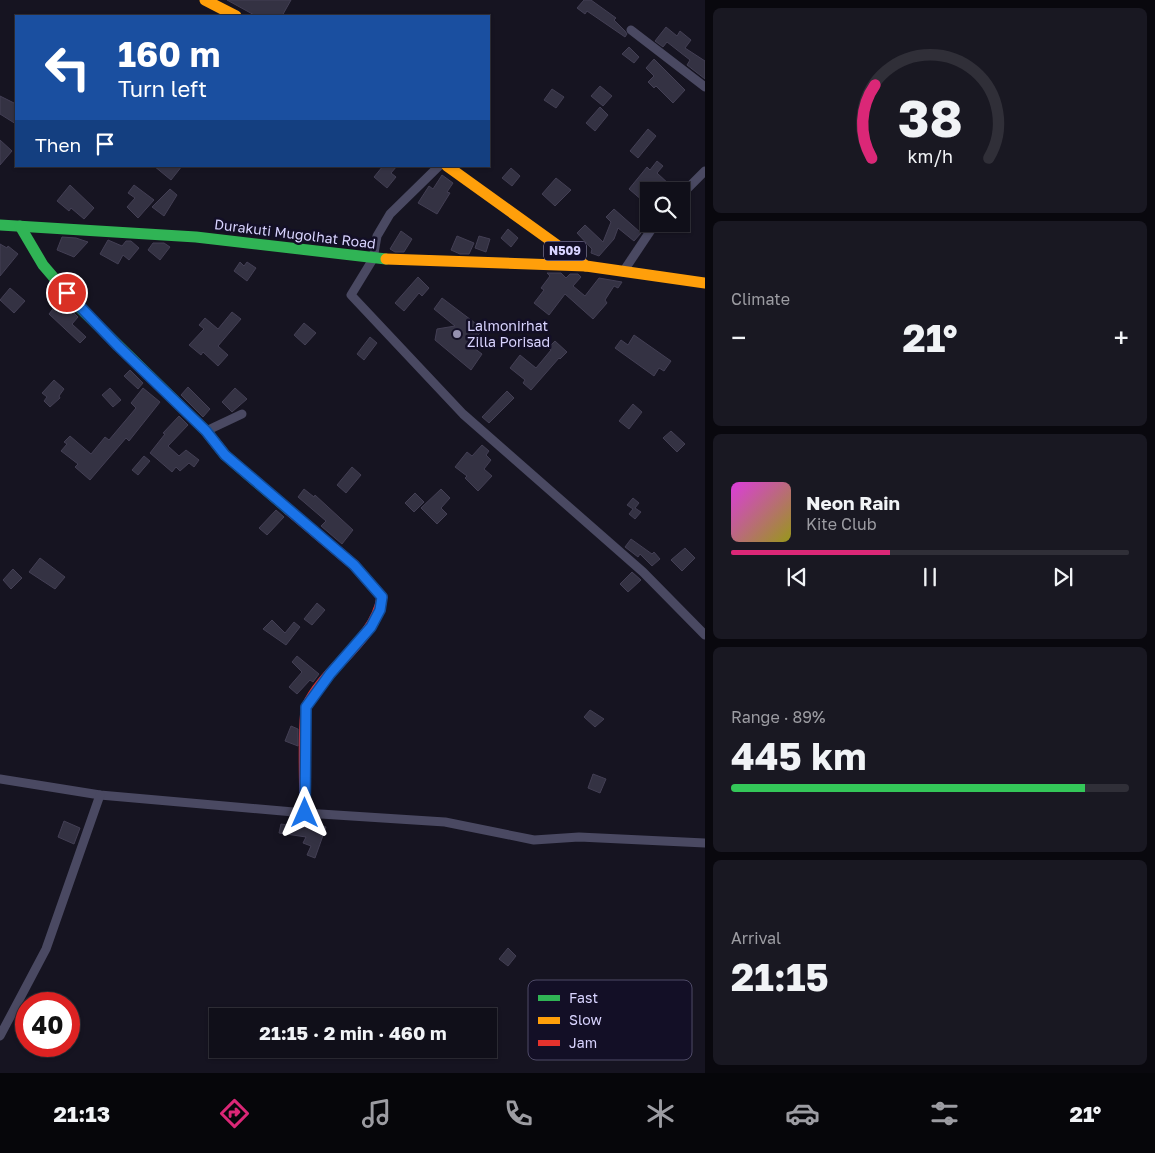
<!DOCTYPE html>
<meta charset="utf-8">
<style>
:root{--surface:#100f19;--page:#191822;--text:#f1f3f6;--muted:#9c9ca2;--line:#302f38;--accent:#db2777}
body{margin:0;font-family:"Golos Text",sans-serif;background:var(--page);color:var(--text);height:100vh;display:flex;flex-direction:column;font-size:19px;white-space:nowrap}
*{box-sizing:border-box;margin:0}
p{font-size:16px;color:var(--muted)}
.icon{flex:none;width:28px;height:28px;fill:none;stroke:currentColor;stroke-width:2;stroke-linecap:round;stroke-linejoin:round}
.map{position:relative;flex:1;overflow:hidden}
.panel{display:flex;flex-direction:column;gap:8px;padding:8px;background:#09080e;width:450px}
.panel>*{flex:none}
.banner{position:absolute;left:15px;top:15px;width:475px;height:152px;border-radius:0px;box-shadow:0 1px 4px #0004,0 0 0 1px var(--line);background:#1a4fa0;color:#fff;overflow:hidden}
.buttons{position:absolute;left:640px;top:182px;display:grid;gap:10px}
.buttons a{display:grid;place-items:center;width:50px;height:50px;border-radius:0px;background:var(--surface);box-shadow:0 1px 4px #0004,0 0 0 1px var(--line);font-size:25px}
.speed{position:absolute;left:15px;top:992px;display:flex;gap:10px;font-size:25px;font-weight:700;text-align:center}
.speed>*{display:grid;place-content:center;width:65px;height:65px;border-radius:50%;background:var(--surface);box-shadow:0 1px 4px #0004,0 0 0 1px var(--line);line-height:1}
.speed .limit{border:8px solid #d22;background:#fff;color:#111}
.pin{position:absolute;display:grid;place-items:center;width:42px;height:42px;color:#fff;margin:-21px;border:2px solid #fff;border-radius:50%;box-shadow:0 1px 5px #0007}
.me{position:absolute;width:55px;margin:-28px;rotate:0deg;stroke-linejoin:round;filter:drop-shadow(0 0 4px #0008)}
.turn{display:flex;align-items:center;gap:18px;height:105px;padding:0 20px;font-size:22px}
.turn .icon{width:65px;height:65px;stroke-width:2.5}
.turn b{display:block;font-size:35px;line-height:42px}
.then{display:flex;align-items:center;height:48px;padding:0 20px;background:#0003;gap:10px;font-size:19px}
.big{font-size:38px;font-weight:700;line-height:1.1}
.panel .tile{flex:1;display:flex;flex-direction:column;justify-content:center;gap:8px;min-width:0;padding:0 18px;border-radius:8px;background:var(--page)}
.panel .dial{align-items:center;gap:0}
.dial svg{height:130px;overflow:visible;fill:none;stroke:var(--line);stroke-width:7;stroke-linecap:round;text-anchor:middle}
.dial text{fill:var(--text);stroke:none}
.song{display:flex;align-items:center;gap:15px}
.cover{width:60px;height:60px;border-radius:8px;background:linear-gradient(135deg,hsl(300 70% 55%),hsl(60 70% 35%))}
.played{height:5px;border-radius:2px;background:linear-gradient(90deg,var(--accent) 40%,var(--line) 40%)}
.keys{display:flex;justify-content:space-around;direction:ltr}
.heat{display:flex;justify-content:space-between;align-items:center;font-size:28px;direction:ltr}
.charge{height:8px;border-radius:4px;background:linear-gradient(90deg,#34c759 89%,var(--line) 0)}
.trip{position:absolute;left:209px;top:1008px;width:288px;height:50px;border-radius:0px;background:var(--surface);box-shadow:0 1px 4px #0004,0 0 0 1px var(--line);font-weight:700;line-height:50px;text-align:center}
.dock{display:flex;height:80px;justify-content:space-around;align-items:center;background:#06060a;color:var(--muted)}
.dock .icon{width:35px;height:35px}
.dock .selected{color:var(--accent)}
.dock b{font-size:22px;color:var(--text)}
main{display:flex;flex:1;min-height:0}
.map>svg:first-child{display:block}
</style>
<main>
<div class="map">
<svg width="705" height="1073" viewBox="0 0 705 1073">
<rect width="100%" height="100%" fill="#161421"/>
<g fill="#343243" stroke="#433f54">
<path d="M 227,0 L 291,0 L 282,16 L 256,16 Z"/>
<path d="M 584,0 L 591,0 L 616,18 L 614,20 L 625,31 L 627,34 L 625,37 L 587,11 L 585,14 L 577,8 Z"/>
<path d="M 666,27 L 677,36 L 680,31 L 691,40 L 685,48 L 705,61 L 705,79 L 687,65 L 690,60 L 667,42 L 663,47 L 655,41 Z"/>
<path d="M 629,47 L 639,57 L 634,63 L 622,54 Z"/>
<path d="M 654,59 L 685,90 L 673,103 L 656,86 L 654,88 L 648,82 L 654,76 L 646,68 Z"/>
<path d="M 600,86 L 612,96 L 603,106 L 591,96 Z"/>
<path d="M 552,89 L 564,97 L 556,108 L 544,100 Z"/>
<path d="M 0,96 L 16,104 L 16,124 L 0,114 Z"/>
<path d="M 600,107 L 608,115 L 595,131 L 586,123 Z"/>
<path d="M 648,129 L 656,136 L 638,158 L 630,151 Z"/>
<path d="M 0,140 L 12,151 L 0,165 Z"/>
<path d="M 657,161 L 663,166 L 657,173 L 670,185 L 665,191 L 649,191 L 643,201 L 629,189 L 647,167 L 650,170 Z"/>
<path d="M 154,166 L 182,166 L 171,180 Z"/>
<path d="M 383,166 L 397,166 L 391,173 L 396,177 L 387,188 L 374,177 Z"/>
<path d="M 511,168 L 520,176 L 512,186 L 502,178 Z"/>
<path d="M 442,175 L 453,183 L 447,192 L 450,193 L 437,214 L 418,203 L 429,186 L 433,189 Z"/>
<path d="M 556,178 L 571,190 L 555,206 L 542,194 Z"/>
<path d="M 70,185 L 94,208 L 84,219 L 71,208 L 69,211 L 57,201 Z"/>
<path d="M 134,185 L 154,200 L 138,218 L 127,207 L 135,198 L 128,193 Z"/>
<path d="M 170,189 L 177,195 L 164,216 L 152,207 Z"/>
<path d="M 614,209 L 641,233 L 634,241 L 618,228 L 614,239 L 599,256 L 591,253 L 592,249 L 577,233 L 585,225 L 603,242 L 611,222 L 606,217 Z"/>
<path d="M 508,229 L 518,238 L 511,247 L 501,238 Z"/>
<path d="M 401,231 L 412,239 L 404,252 L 395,252 L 390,249 Z"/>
<path d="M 457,236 L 474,243 L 469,254 L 460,254 L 451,250 Z"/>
<path d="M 479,236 L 490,239 L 486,252 L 475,248 Z"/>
<path d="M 62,237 L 76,238 L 88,242 L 74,257 L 57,250 Z"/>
<path d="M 108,240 L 122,246 L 126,241 L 131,241 L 139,248 L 129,260 L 123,255 L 118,264 L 100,254 Z"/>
<path d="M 153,243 L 164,243 L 170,247 L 160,260 L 148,250 Z"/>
<path d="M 0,244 L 7,248 L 8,246 L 18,254 L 0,276 Z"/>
<path d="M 240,262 L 244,266 L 247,262 L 256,268 L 247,281 L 234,271 Z"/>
<path d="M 547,273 L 561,273 L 566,278 L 570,274 L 578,274 L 581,277 L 573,286 L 585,296 L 599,278 L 622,282 L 618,288 L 614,286 L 605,300 L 607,303 L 593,319 L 565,294 L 549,315 L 534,303 L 544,290 L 541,288 L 550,276 Z"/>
<path d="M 418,277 L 429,288 L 422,296 L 419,293 L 404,311 L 395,303 Z"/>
<path d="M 10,288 L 25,301 L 14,313 L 0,300 Z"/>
<path d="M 442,298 L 483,329 L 470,345 L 482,354 L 471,370 L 435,340 L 437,329 L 455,326 L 434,309 Z"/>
<path d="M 56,305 L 62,311 L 67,306 L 78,317 L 72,324 L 86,337 L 80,343 L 49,314 Z"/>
<path d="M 232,312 L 241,319 L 218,346 L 228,355 L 218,366 L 203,352 L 201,355 L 189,345 L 204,329 L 199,325 L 205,318 L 218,329 Z"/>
<path d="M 304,323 L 316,333 L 305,345 L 294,335 Z"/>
<path d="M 634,335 L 671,361 L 664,371 L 659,368 L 654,376 L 615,348 L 621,340 L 628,345 Z"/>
<path d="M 370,337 L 377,343 L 364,360 L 357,354 Z"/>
<path d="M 555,341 L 567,352 L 560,359 L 559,358 L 531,390 L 523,383 L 525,380 L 510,368 L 520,355 L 536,368 L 551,350 L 548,348 Z"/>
<path d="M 130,370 L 143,383 L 138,389 L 124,376 Z"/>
<path d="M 54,380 L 64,389 L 59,396 L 60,398 L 50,407 L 44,401 L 47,397 L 42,393 Z"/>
<path d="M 188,387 L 210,409 L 203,417 L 181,395 Z"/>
<path d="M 110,388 L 121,400 L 113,407 L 102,395 Z"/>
<path d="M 143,388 L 160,402 L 129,441 L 126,438 L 90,480 L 75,467 L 78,464 L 61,451 L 67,444 L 64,442 L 70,436 L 91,454 L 105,437 L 109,440 L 136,408 L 131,403 Z"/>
<path d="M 235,388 L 247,399 L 232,412 L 222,402 Z"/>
<path d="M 507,391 L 514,398 L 489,423 L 482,417 Z"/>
<path d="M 633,404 L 642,412 L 629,429 L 619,421 Z"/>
<path d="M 179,416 L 188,425 L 168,446 L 179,456 L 186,450 L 199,460 L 194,467 L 189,463 L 180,471 L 176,467 L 172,472 L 150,453 L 165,434 L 163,433 Z"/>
<path d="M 671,431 L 685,444 L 677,452 L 663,438 Z"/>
<path d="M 482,445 L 489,451 L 486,455 L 491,460 L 484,469 L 492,476 L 478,491 L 465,478 L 467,476 L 455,467 L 467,452 L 472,456 Z"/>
<path d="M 144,456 L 150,461 L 138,475 L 132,470 Z"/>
<path d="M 352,467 L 361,475 L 346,493 L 337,485 Z"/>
<path d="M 304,489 L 314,497 L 315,495 L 353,530 L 342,544 L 321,526 L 326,521 L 298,497 Z"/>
<path d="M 441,489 L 450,498 L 441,508 L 447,514 L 437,524 L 421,508 Z"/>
<path d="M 415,493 L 424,502 L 414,512 L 405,503 Z"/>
<path d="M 633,498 L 639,503 L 635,508 L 641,512 L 635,519 L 629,514 L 633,509 L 627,505 Z"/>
<path d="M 276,510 L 284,517 L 267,535 L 259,528 Z"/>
<path d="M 631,539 L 652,554 L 654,552 L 660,559 L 652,566 L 640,554 L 638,557 L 625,547 Z"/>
<path d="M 685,548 L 695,558 L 682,571 L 671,560 Z"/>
<path d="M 40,558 L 65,577 L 55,589 L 29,572 Z"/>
<path d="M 13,569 L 22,578 L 11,589 L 3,580 Z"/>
<path d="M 632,572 L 641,580 L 628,592 L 620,584 Z"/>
<path d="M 317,603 L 325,610 L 312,625 L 304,619 Z"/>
<path d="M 272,620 L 285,633 L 294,622 L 300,627 L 286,645 L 263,629 Z"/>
<path d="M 297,656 L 319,674 L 313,682 L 310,680 L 297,694 L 289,687 L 302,672 L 292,662 Z"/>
<path d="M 590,710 L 604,719 L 595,727 L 584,717 Z"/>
<path d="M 291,726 L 298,729 L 298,746 L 285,741 Z"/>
<path d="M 593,774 L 606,779 L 600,793 L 588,788 Z"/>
<path d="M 64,821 L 80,828 L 74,844 L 58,837 Z"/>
<path d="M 309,822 L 326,827 L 315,858 L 307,855 L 311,846 L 303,843 L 306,837 L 279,833 L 281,824 L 307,828 Z"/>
<path d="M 508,948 L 516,956 L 508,966 L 499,959 Z"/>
</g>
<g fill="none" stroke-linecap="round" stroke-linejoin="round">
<g stroke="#4a4962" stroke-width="9">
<path d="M 631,30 L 705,87"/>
<path d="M 439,166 L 390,214 L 377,236 L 373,259 L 351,295 L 463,414 L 643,572 L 705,635"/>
<path d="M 681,195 L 705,171"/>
<path d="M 623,272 L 655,224"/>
<path d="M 206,431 L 242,414"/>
<path d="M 0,779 L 100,795 L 305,813 L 445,822 L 534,840 L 579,837 L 705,843"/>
<path d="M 0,1036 L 46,949 L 100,795"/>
</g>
<g stroke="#30b455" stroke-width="11">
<path d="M 0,225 L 196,237 L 386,259"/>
<path d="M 20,226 L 43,265 L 79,307 L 206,431 L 225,455 L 289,510"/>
</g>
<g stroke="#ff9f0a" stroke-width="11">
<path d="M 205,0 L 236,16"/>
<path d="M 447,166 L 586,266 L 705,283"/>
<path d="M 386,259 L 586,266"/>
</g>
<path stroke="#e5322d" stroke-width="11" d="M 289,510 L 354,565 L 382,597 C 375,641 325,667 307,706 C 302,716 305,796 305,813"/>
</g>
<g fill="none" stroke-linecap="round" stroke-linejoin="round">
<defs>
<path id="route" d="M 67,293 L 118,346 L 206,431 L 225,455 L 354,565 L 382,597 L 380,610 L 371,627 L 330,674 L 306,707 L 305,813"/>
</defs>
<use href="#route" stroke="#114b97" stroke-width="12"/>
<use href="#route" stroke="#1a73e8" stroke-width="9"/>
</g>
<circle fill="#9591b1" stroke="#130f26" stroke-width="2" cx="457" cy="334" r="5"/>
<g text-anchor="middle" stroke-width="5" stroke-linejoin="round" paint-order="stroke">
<rect fill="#130f26" stroke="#9e99be" stroke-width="1" x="544" y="241.5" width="42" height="19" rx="4"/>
<g font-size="12" font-weight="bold" fill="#d9d4ff">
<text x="565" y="255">N509</text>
</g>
<g font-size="14" fill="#d9d4ff" stroke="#130f26">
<text transform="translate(295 234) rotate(7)" y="5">Durakuti Mugolhat Road</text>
</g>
<g font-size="14" fill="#d9d4ff" stroke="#130f26" text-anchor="start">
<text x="467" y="331">Lalmonirhat<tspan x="467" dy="16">Zilla Porisad</tspan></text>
</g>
</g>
<rect x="528" y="980" width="164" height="80" rx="8" fill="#130f26" stroke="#4e4a67" stroke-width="1"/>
<rect x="538" y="995" width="22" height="6" fill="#30b455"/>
<rect x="538" y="1017" width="22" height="7" fill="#ff9f0a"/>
<rect x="538" y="1040" width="22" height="6" fill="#e5322d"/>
<g font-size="14" fill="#d9d4ff">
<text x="569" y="1003">Fast</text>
<text x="569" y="1025">Slow</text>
<text x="569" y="1048">Jam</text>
</g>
</svg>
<div class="buttons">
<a><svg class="icon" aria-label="search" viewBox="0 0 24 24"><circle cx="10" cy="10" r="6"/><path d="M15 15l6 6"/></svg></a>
</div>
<div class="speed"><div class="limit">40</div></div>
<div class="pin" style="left:67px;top:293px;background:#d93025"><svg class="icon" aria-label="arrive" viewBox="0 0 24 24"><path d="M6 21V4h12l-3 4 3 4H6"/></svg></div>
<svg class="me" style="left:305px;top:813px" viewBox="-20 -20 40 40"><path d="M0-17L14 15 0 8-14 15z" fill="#1a73e8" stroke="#fff" stroke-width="4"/></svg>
<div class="trip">21:15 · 2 min · 460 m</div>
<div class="banner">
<div class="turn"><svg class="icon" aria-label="left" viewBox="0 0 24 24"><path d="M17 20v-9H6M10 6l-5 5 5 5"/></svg><div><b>160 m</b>Turn left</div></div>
<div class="then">Then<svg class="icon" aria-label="arrive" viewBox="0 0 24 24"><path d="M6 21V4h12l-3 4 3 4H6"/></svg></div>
</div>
</div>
<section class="panel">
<div class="tile dial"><svg viewBox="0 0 100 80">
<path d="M14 69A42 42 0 1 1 86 69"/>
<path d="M14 69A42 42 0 0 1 16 24" stroke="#db2777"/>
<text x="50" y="56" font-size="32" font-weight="700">38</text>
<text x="50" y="72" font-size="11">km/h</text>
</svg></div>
<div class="tile"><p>Climate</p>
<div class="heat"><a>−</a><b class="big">21°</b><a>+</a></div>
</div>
<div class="tile">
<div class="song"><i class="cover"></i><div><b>Neon Rain</b><p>Kite Club</p></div></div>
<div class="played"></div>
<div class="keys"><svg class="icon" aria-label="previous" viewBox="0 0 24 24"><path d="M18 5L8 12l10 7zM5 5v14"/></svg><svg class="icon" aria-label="pause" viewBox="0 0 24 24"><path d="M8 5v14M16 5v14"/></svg><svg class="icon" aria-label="next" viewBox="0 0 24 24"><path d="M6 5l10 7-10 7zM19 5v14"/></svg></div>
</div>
<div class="tile"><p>Range · 89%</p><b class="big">445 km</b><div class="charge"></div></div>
<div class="tile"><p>Arrival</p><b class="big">21:15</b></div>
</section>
</main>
<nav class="dock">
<b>21:13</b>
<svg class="icon selected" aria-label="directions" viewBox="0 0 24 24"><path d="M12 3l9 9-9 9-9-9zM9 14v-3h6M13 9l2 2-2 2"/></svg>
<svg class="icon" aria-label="music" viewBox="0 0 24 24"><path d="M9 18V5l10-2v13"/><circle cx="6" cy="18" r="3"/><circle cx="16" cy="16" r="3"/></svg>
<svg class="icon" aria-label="phone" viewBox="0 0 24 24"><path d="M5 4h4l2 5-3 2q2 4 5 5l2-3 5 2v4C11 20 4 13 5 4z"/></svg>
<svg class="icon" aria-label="climate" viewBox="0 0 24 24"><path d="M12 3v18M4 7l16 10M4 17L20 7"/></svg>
<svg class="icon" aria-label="car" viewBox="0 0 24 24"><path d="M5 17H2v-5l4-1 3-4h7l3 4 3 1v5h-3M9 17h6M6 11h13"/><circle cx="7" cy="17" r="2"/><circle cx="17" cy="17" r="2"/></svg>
<svg class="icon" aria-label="filters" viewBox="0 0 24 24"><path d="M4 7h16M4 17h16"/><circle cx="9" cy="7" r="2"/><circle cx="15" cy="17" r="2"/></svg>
<b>21°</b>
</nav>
